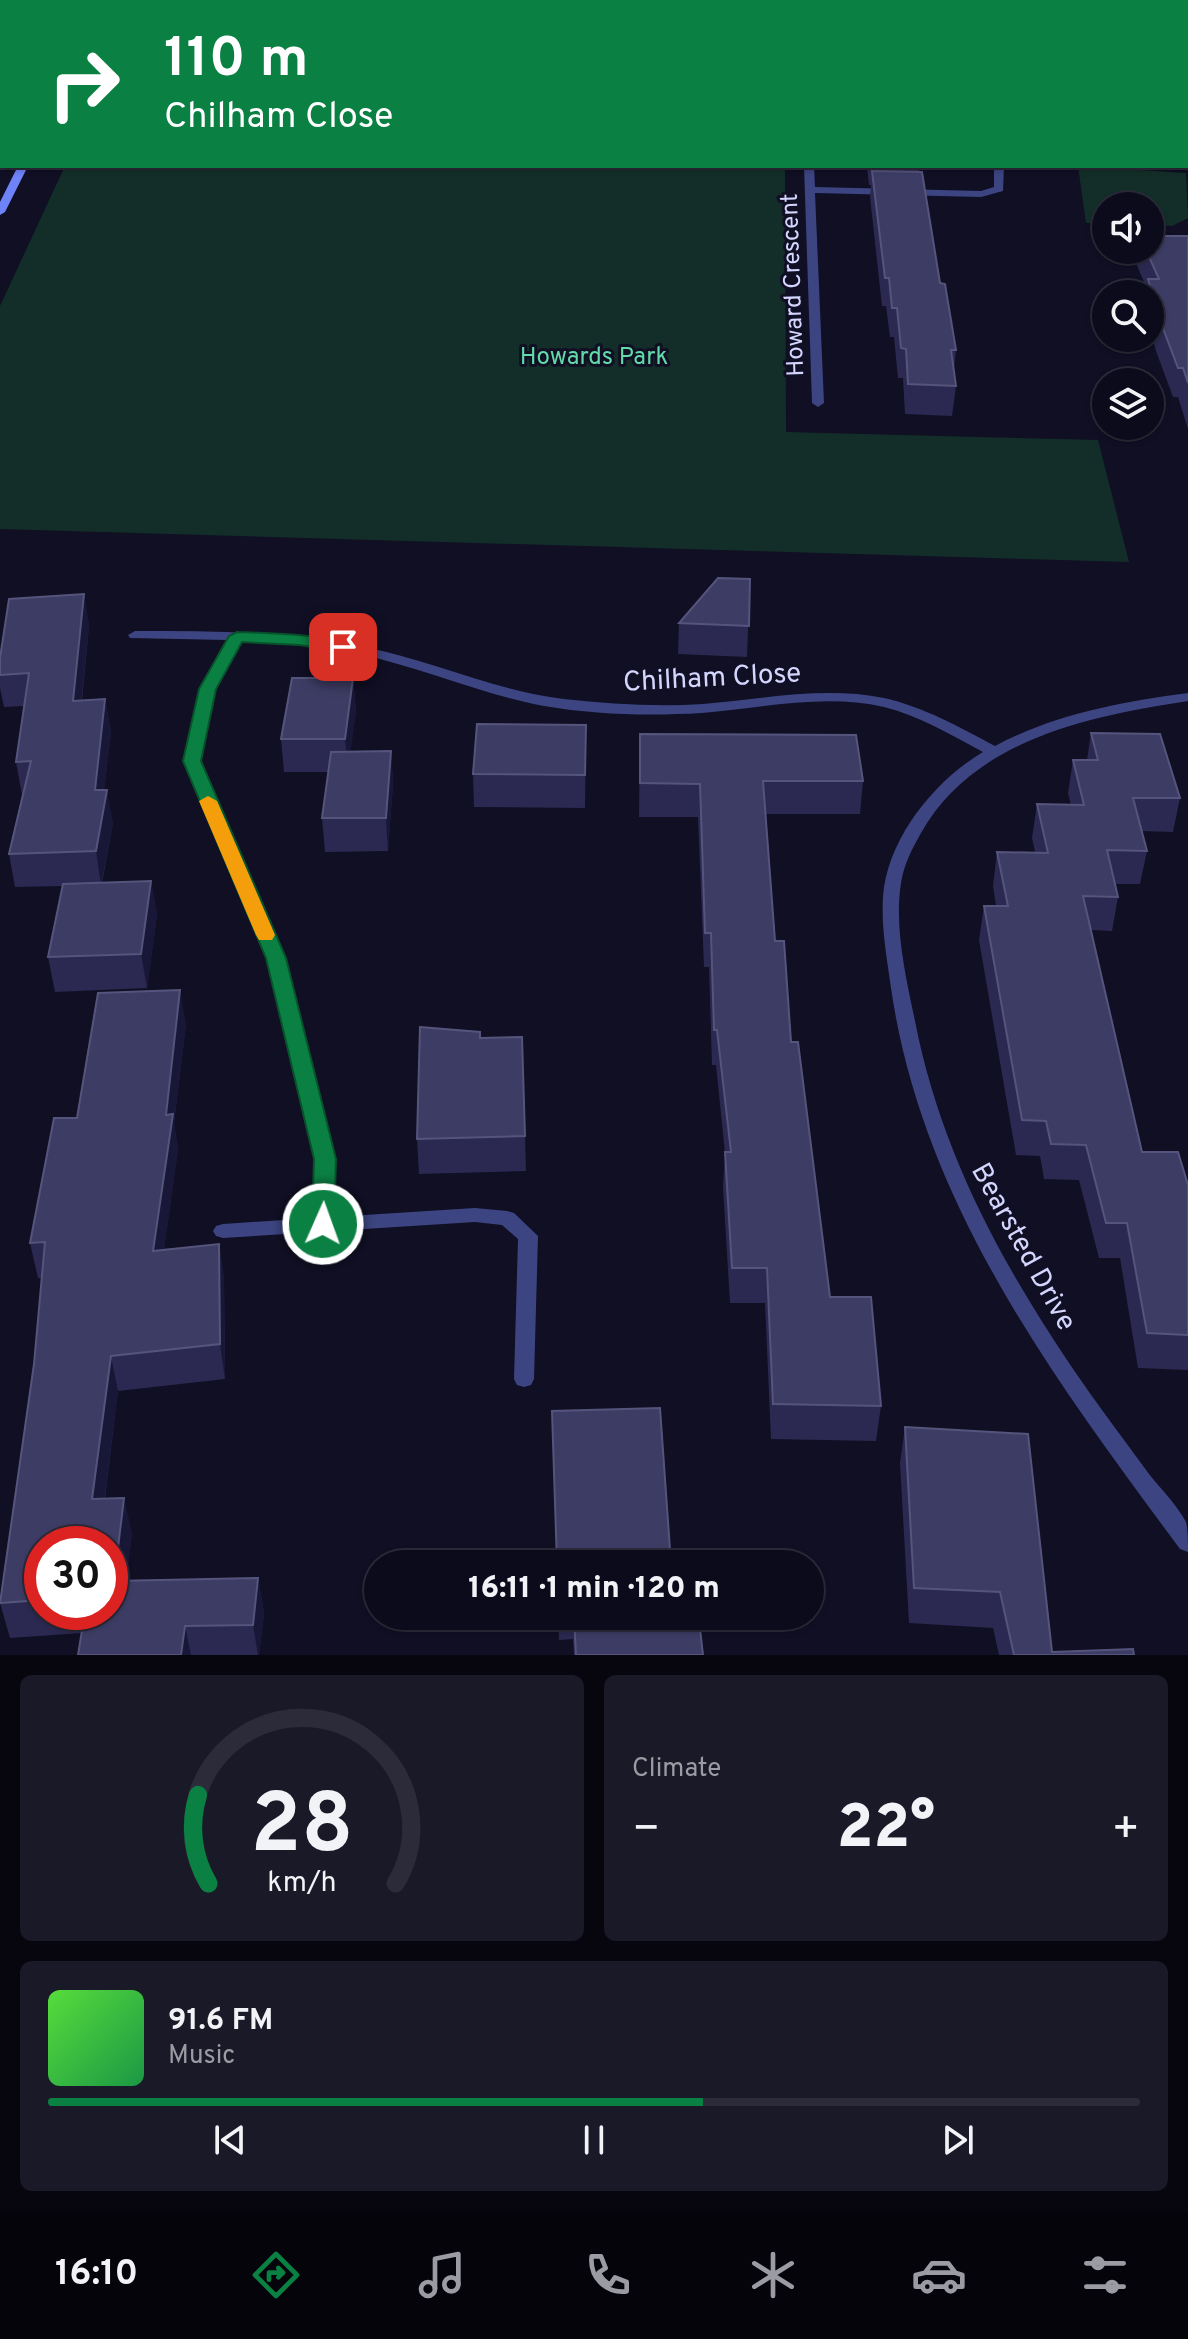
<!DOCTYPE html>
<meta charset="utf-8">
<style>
:root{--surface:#0c0b1b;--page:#1a1928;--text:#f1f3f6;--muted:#9a9ba3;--line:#2c2b3a;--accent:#0b8043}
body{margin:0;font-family:Overpass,sans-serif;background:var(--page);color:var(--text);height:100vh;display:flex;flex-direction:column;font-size:30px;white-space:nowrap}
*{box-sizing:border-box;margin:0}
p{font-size:26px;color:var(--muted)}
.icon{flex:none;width:44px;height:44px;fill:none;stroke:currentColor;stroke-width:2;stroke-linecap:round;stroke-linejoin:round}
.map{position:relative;height:1655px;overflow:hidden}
.sheet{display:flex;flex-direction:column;gap:20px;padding:20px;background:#07060f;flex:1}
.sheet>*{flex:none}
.banner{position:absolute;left:0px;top:0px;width:1188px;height:168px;box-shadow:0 2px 6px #0004,0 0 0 2px var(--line);background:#0b8043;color:#fff;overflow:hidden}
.controls{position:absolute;left:1092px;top:192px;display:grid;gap:16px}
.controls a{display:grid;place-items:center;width:72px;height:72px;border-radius:50%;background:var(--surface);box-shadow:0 2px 6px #0004,0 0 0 2px var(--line);font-size:40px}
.speed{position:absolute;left:24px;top:1526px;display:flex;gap:16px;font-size:40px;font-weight:700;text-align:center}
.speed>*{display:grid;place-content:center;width:104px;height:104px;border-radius:50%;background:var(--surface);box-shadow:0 2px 6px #0004,0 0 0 2px var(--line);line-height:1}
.speed .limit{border:12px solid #d22;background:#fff;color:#111}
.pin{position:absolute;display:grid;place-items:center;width:68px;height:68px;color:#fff;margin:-34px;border-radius:16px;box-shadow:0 4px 12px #0006}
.me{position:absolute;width:88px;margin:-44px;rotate:2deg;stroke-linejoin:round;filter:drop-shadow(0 0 6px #0008)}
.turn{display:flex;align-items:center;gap:28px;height:168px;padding:0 32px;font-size:36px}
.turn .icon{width:104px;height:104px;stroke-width:2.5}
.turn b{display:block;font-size:56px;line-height:68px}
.big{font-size:60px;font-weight:800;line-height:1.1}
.sheet .card{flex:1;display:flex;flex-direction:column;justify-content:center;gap:12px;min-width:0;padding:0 28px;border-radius:12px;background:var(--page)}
.sheet .dial{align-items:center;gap:0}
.dial svg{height:208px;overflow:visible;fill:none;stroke:var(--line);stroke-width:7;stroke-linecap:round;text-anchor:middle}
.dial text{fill:var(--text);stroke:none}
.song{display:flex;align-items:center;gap:24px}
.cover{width:96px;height:96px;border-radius:12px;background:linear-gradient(135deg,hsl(110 70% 55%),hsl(140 70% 35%))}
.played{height:8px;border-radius:4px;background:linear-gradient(90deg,var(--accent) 60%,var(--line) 60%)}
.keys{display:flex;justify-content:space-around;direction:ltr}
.heat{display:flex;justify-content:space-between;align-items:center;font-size:44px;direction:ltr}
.sheet .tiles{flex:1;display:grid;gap:20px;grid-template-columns:1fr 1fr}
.card:last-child{grid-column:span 2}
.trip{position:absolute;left:364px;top:1550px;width:460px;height:80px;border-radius:40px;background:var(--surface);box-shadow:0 2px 6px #0004,0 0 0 2px var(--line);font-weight:800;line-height:80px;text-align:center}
.tabs{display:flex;height:128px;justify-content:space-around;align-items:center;background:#05040b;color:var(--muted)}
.tabs .icon{width:56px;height:56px}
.tabs .selected{color:var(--accent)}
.tabs b{font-size:36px;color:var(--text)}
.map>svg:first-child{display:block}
</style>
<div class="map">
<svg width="1188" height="1655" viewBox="0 0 1188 1655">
<rect width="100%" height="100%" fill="#100f24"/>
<g fill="#132e28">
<path d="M 65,166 L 785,166 L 786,432 L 1098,440 L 1129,562 L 0,529 L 0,306 Z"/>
<path d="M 1078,166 L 1186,173 L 1188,218 L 1172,226 L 1150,225 L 1150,206 L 1106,206 L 1106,224 L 1086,223 Z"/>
</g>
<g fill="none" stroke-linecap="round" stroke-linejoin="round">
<g fill="#3c4581" fill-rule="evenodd">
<path d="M 804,166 L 814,166 L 815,187 L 981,191 L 994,187 L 994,166 L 1004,166 L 1003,191 L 981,197 L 815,193 L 824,403 L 818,407 L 812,403 Z"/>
<path d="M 135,631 C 212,631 289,631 364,647 C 431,660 496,691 564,699 C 610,704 656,707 703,704 C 763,699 824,686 884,698 C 924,707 959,727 995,746 C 1055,714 1121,702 1188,693 L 1188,701 C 1090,716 974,739 921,833 C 912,849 904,864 901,883 C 894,927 906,978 915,1021 C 940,1149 999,1259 1071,1366 C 1096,1403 1123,1438 1149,1474 C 1161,1489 1177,1505 1186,1522 C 1188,1530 1188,1543 1188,1552 L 1180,1549 C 1054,1379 922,1203 891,988 C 887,958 881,928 883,897 C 887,839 934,781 983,752 C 951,735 920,716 884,707 C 824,693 762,708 702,713 C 650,716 596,715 544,706 C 483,695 424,668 362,655 C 322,646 282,643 242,641 L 214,689 L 200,761 L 285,958 L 334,1159 L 333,1217 L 475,1208 L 507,1211 L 514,1213 L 538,1236 L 534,1379 L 531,1385 L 524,1387 L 517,1385 L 514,1379 L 518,1239 L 502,1225 L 475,1222 L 223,1238 L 216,1236 L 213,1231 L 216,1226 L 223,1224 L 313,1218 L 316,1159 L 267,958 L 184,761 L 200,689 L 227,640 L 130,638 L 128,635 Z"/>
</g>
<path fill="#6e82fa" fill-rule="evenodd" d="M 18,166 L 28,166 L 5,212 L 0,215 L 0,202 Z"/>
</g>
<g fill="#2b2951" fill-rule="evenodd">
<rect x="887" y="0" width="60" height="2"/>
<path d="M 1186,51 L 1188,56 L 1188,154 L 1186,148 Z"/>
<path d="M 867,166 L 919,166 L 919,172 L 940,283 L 956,350 L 954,369 L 956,386 L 952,416 L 905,414 L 903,378 L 898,378 L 894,337 L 890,337 L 886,306 L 882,306 L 870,197 L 871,185 L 869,185 Z"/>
<path d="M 1188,236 L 1188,429 L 1178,397 L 1173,397 L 1156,351 L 1150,329 L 1150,294 L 1146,294 L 1147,289 L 1136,263 L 1138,250 L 1150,250 Z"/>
<path d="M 750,579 L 747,657 L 678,654 L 679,623 Z"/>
<path d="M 84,594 L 89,626 L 82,701 L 105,699 L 111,732 L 104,790 L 113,823 L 102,883 L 151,881 L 157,915 L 147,988 L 55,992 L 48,957 L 63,886 L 15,887 L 9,854 L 22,795 L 16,762 L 24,706 L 4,707 L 0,688 L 0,658 Z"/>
<path d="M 353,678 L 356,711 L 350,752 L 391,751 L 393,784 L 388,851 L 325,852 L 322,818 L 328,772 L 284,772 L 281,739 Z"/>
<path d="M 586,725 L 585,808 L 474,807 L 473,774 Z"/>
<path d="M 1091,733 L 1180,798 L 1173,832 L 1141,831 L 1147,851 L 1140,884 L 1115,884 L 1118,897 L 1112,931 L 1090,930 L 1142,1152 L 1188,1185 L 1188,1370 L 1138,1368 L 1120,1258 L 1099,1258 L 1079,1180 L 1044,1179 L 1040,1156 L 1016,1155 L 979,940 L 984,906 L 996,906 L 993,886 L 997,852 L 1035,852 L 1032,838 L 1037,804 L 1071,805 L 1068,793 L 1073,760 L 1087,760 Z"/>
<path d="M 640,734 L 863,781 L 860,814 L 766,814 L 775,941 L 830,1297 L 881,1406 L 876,1441 L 771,1439 L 765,1303 L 730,1303 L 723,1187 L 725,1153 L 716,1065 L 712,1065 L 709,967 L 704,967 L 698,817 L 639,817 Z"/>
<path d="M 186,1024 L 174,1123 L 178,1149 L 164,1249 L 219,1244 L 224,1279 L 225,1379 L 118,1391 L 105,1498 L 132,1533 L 126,1580 L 258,1578 L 264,1613 L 259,1655 L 78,1655 L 82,1633 L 10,1638 L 0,1603 L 34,1364 L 42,1278 L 38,1278 L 30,1243 L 77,1118 ZM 42,1544 L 110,1612 L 42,1612 Z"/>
<path d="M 522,1037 L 526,1171 L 419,1174 L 417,1139 L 481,1038 Z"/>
<path d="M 905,1427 L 1052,1652 L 1134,1655 L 999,1655 L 993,1628 L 909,1623 L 900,1463 Z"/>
<path d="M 558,1616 L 674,1616 L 675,1621 L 703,1655 L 574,1655 L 573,1639 L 559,1640 Z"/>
</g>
<g fill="#181737">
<path d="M 84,594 L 89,626 L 78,734 L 73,701 Z"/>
<path d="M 353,678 L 356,711 L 348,772 L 345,739 Z"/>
<path d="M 105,699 L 111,732 L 100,823 L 95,790 Z"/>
<path d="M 391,751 L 393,784 L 388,851 L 386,818 Z"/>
<path d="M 107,790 L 113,823 L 101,885 L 96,851 Z"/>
<path d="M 151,881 L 157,915 L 147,988 L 141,954 Z"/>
<path d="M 180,990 L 186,1024 L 174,1123 L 178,1149 L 159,1286 L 153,1251 L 166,1115 Z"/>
<path d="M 219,1244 L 224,1279 L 225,1379 L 220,1344 Z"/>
<path d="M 111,1356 L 118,1391 L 100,1534 L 92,1499 Z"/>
<path d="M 124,1498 L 132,1533 L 122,1616 L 114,1581 Z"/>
<path d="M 258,1578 L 264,1613 L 259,1655 L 258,1655 L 253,1625 Z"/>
<path d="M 185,1626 L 191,1655 L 181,1655 Z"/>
</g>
<g fill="#3d3c64" stroke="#55547c" stroke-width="2">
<path d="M 136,0 L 837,0 L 836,2 L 134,2 Z"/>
<path d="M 1054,0 L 1163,0 L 1164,2 L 1056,2 Z"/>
<path d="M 1186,51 L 1188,56 L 1188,116 L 1186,116 Z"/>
<path d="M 872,171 L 922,172 L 940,283 L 945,284 L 956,350 L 951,350 L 956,386 L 908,384 L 906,349 L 901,348 L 897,308 L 892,308 L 889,278 L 885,278 Z"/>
<path d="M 1150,236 L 1188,236 L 1188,383 L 1183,368 L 1178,368 L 1161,323 L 1148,279 L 1159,279 L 1146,250 L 1150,250 Z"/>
<path d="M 718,578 L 750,579 L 749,626 L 679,623 Z"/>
<path d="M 84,594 L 73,701 L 105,699 L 95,790 L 107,790 L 96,851 L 9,854 L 31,761 L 16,762 L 29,673 L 0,675 L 0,658 L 9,599 Z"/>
<path d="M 292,678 L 353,678 L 345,739 L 281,739 Z"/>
<path d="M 477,724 L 586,725 L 585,775 L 473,774 Z"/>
<path d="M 1091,733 L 1160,734 L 1180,798 L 1133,798 L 1147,851 L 1107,850 L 1118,897 L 1083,896 L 1142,1152 L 1178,1152 L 1188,1185 L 1188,1335 L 1147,1333 L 1127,1223 L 1106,1223 L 1086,1145 L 1051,1144 L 1046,1121 L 1022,1120 L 984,906 L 1008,906 L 997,852 L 1048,853 L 1037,804 L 1084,805 L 1073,760 L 1098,760 Z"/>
<path d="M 640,734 L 856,735 L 863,781 L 763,781 L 775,941 L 784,941 L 791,1042 L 798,1042 L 830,1297 L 871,1297 L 881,1406 L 773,1404 L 767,1268 L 732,1268 L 725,1152 L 731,1152 L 717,1030 L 714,1030 L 711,933 L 705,933 L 700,784 L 640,783 Z"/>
<path d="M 391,751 L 386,818 L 322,818 L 331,752 Z"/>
<path d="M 151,881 L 141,954 L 48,957 L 63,884 Z"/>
<path d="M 180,990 L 166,1115 L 173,1114 L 153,1251 L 219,1244 L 220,1344 L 111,1356 L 92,1499 L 124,1498 L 114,1581 L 258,1578 L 253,1625 L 185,1626 L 181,1655 L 78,1655 L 85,1612 L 110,1612 L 110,1544 L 42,1544 L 42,1600 L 0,1603 L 34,1364 L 45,1242 L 30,1243 L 54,1118 L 77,1118 L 98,993 Z"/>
<path d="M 420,1027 L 480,1032 L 480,1038 L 522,1037 L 525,1136 L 417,1139 Z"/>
<path d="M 660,1408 L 671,1564 L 557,1564 L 552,1411 Z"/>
<path d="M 905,1427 L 1028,1434 L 1052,1652 L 1133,1649 L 1134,1655 L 1014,1655 L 1000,1592 L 914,1588 Z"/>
<path d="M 574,1616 L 674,1616 L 675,1621 L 699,1620 L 703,1655 L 576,1655 Z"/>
</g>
<path fill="#0b8043" stroke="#07532c" stroke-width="2" d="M 237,632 C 261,633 336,634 351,647 L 343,652 L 299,645 L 242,642 L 216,689 L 201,761 L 286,958 L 336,1159 L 334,1224 L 331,1230 L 323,1233 L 315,1230 L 312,1224 L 314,1159 L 266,958 L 183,761 L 199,689 L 229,636 Z"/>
<path fill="#f59e0b" d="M 208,796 L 217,801 L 275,935 L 272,940 L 259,940 L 256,935 L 199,801 Z"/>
<g text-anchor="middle" stroke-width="6" stroke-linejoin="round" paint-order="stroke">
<g font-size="24" fill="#d4d6fe" stroke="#100f24">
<text transform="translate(792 285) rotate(-92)" y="8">Howard Crescent</text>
</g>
<g font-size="24" fill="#62dba9" stroke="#100f24">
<text x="594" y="364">Howards Park</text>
</g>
<g font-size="28" fill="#d4d6fe" stroke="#100f24">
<text transform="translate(712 676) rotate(-3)" y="10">Chilham Close</text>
<text transform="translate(1025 1246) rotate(61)" y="10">Bearsted Drive</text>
</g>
</g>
</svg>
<div class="controls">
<a><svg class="icon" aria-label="sound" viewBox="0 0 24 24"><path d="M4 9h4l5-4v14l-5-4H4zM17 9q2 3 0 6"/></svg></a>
<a><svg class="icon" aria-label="search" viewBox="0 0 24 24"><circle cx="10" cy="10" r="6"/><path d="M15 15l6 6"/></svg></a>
<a><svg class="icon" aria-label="layers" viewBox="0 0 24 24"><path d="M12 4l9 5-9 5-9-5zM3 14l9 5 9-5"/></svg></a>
</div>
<div class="speed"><div class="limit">30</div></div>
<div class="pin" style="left:343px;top:647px;background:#d93025"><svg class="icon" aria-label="arrive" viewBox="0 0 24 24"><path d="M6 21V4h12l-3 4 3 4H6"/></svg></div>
<svg class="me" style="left:323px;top:1224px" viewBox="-20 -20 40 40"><circle r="17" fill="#0b8043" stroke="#fff" stroke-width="3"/><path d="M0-11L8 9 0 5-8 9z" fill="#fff"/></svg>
<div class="trip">16:11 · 1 min · 120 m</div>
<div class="banner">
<div class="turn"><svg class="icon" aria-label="right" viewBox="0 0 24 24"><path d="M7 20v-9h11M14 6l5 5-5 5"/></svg><div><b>110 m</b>Chilham Close</div></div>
</div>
</div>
<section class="sheet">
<div class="tiles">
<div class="card dial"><svg viewBox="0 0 100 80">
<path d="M14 69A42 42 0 1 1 86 69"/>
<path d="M14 69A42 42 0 0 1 10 35" stroke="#0b8043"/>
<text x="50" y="56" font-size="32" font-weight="700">28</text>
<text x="50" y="72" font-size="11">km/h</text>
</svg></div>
<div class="card"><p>Climate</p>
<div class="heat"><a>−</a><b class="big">22°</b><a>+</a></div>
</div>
<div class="card">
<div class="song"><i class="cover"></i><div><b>91.6 FM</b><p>Music</p></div></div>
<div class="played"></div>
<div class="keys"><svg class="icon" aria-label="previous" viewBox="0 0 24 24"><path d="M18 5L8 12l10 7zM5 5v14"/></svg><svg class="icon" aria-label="pause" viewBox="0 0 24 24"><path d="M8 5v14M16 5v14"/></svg><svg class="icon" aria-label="next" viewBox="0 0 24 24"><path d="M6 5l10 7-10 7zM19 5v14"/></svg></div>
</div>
</div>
</section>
<nav class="tabs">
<b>16:10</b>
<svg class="icon selected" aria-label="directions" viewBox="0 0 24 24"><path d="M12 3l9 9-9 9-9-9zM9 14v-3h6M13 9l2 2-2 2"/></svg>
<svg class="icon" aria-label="music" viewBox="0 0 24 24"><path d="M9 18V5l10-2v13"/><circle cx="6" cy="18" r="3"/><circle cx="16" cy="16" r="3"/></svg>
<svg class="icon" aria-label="phone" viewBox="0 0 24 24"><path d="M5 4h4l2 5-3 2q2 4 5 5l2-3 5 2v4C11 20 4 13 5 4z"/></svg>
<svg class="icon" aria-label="climate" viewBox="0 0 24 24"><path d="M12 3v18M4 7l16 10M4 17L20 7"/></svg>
<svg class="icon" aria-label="car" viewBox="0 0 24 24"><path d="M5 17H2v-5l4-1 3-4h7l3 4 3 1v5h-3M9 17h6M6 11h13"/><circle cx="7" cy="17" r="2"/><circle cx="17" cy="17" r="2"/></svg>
<svg class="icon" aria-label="filters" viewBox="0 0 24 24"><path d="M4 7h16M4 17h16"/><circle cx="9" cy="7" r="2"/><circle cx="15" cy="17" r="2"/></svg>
</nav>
